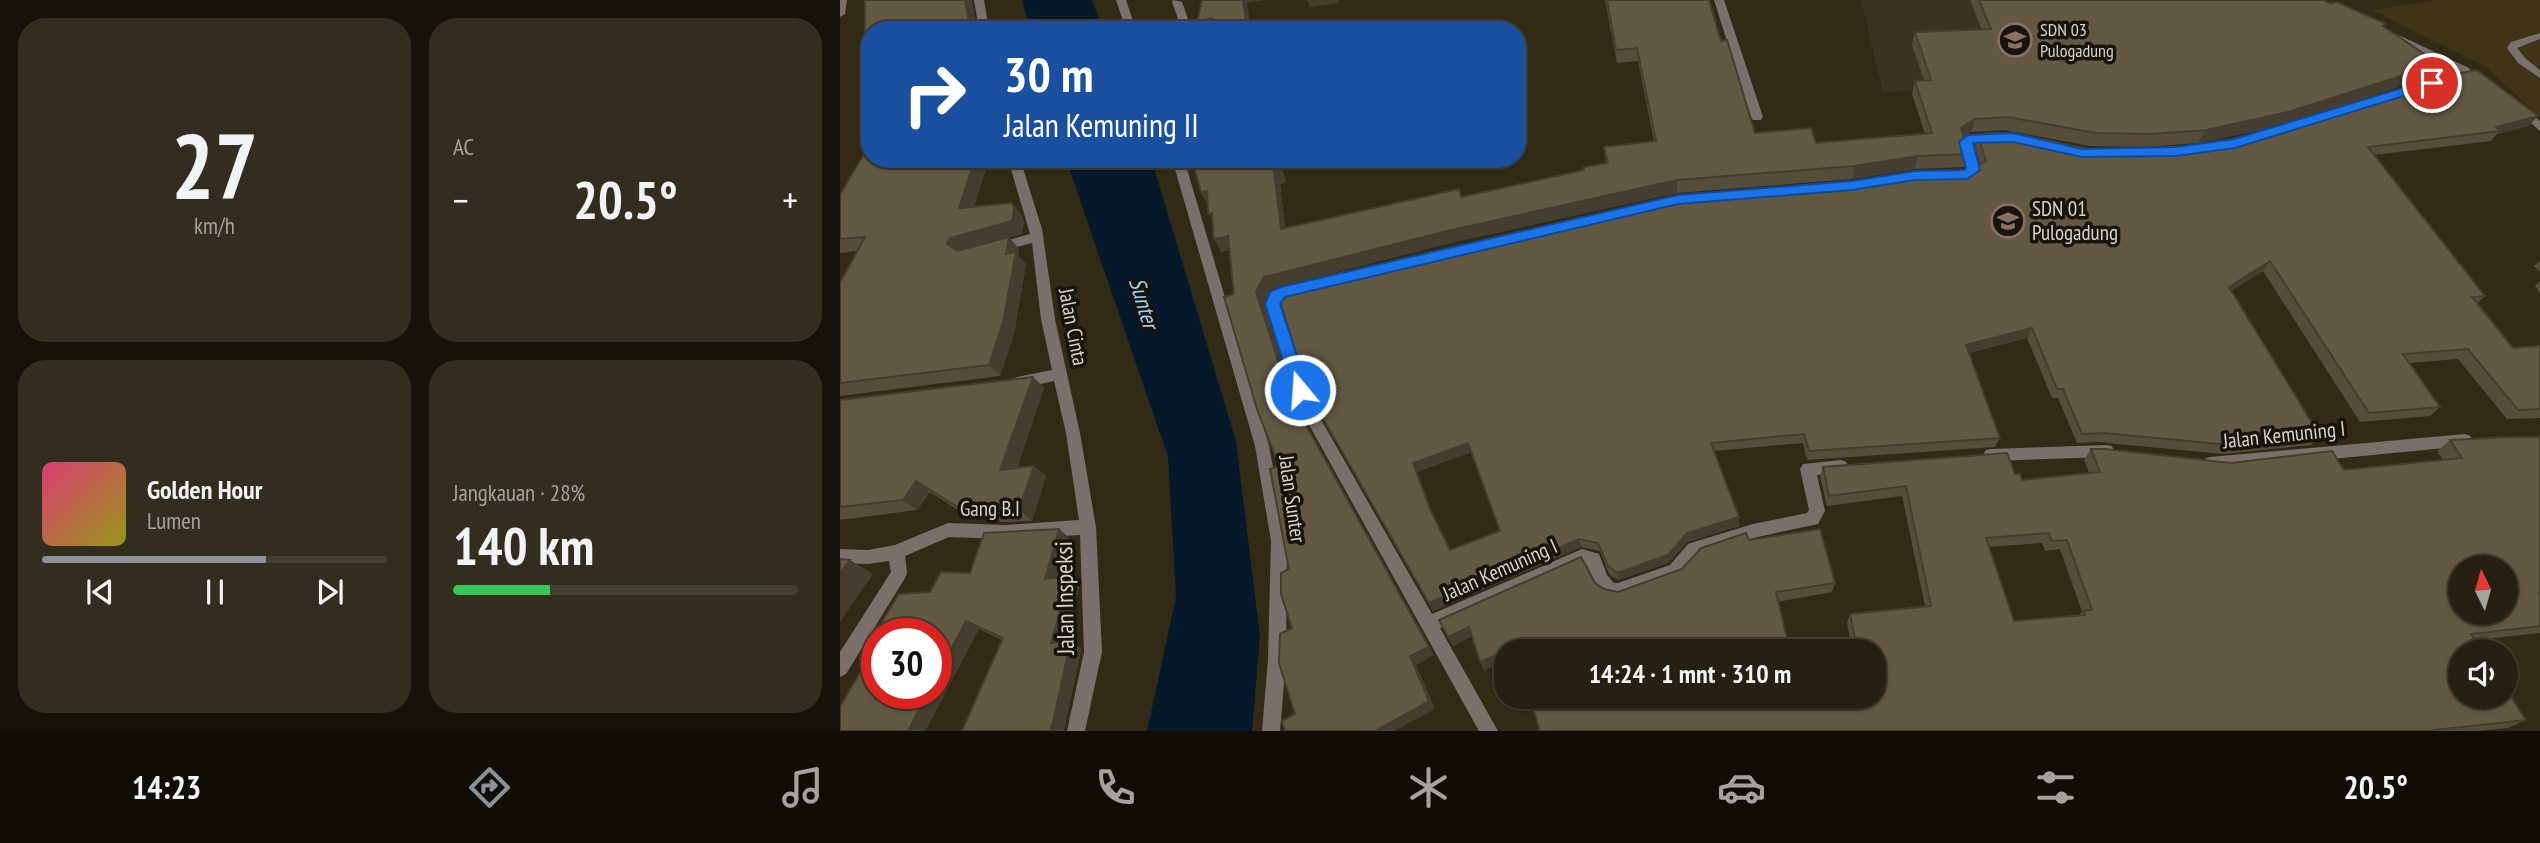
<!DOCTYPE html>
<html lang="id">
<meta charset="utf-8">
<style>
:root{--surface:#262010;--page:#322d1e;--text:#f1f3f6;--muted:#a4a39f;--line:#423e30;--accent:#8c9099}
body{margin:0;font-family:"PT Sans Narrow",sans-serif;background:var(--page);color:var(--text);height:100vh;display:flex;flex-direction:column;font-size:26px;white-space:nowrap}
*{box-sizing:border-box;margin:0}
p{font-size:23px;color:var(--muted)}
.icon{flex:none;width:38px;height:38px;fill:none;stroke:currentColor;stroke-width:2;stroke-linecap:round;stroke-linejoin:round}
.map{position:relative;flex:1;overflow:hidden}
.sheet{display:flex;flex-direction:column;gap:18px;padding:18px;background:#151209;width:840px}
.sheet>*{flex:none}
.guide{position:absolute;left:21px;top:21px;width:665px;height:147px;border-radius:28px;box-shadow:0 2px 5px #0004,0 0 0 2px var(--line);background:#1a4fa0;color:#fff;overflow:hidden}
.needle{width:46px;rotate:355deg}
.controls{position:absolute;left:1608px;top:555px;display:grid;gap:14px}
.controls a{display:grid;place-items:center;width:70px;height:70px;border-radius:50%;background:var(--surface);box-shadow:0 2px 5px #0004,0 0 0 2px var(--line);font-size:35px}
.speed{position:absolute;left:21px;top:618px;display:flex;gap:14px;font-size:35px;font-weight:700;text-align:center}
.speed>*{display:grid;place-content:center;width:91px;height:91px;border-radius:50%;background:var(--surface);box-shadow:0 2px 5px #0004,0 0 0 2px var(--line);line-height:1}
.speed .limit{border:10px solid #d22;background:#fff;color:#111}
.pin{position:absolute;display:grid;place-items:center;width:60px;height:60px;color:#fff;margin:-30px;border:4px solid #fff;border-radius:50%;box-shadow:0 2px 7px #0007}
.me{position:absolute;width:77px;margin:-38px;rotate:342deg;stroke-linejoin:round;filter:drop-shadow(0 0 5px #0008)}
.turn{display:flex;align-items:center;gap:24px;height:147px;padding:0 28px;font-size:32px}
.turn .icon{width:91px;height:91px;stroke-width:2.5}
.turn b{display:block;font-size:49px;line-height:60px}
.big{font-size:52px;font-weight:700;line-height:1.1}
.sheet .widget{flex:1;display:flex;flex-direction:column;justify-content:center;gap:10px;min-width:0;padding:0 24px;border-radius:28px;background:var(--page)}
.sheet .dial{align-items:center;gap:0}
.dial b{font-size:91px;line-height:1}
.song{display:flex;align-items:center;gap:21px}
.cover{width:84px;height:84px;border-radius:10px;background:linear-gradient(135deg,hsl(340 70% 55%),hsl(60 70% 35%))}
.played{height:7px;border-radius:4px;background:linear-gradient(90deg,var(--accent) 65%,var(--line) 65%)}
.keys{display:flex;justify-content:space-around;direction:ltr}
.heat{display:flex;justify-content:space-between;align-items:center;font-size:38px;direction:ltr}
.charge{height:10px;border-radius:5px;background:linear-gradient(90deg,#34c759 28%,var(--line) 0)}
.sheet .tiles{flex:1;display:grid;gap:18px;grid-template-columns:repeat(2,1fr)}
.trip{position:absolute;left:654px;top:639px;width:392px;height:70px;border-radius:28px;background:var(--surface);box-shadow:0 2px 5px #0004,0 0 0 2px var(--line);font-weight:700;line-height:70px;text-align:center}
.tabs{display:flex;height:112px;justify-content:space-around;align-items:center;background:#0f0d06;color:var(--muted)}
.tabs .icon{width:49px;height:49px}
.tabs .active{color:var(--accent)}
.tabs b{font-size:32px;color:var(--text)}
main{display:flex;flex:1;min-height:0}
.map>svg:first-child{display:block}
</style>
<main>
<section class="sheet">
<div class="tiles">
<div class="widget dial"><b>27</b><p>km/h</p></div>
<div class="widget"><p>AC</p>
<div class="heat"><a>−</a><b class="big">20.5°</b><a>+</a></div>
</div>
<div class="widget">
<div class="song"><i class="cover"></i><div><b>Golden Hour</b><p>Lumen</p></div></div>
<div class="played"></div>
<div class="keys"><svg class="icon" aria-label="previous" viewBox="0 0 24 24"><path d="M18 5L8 12l10 7zM5 5v14"/></svg><svg class="icon" aria-label="pause" viewBox="0 0 24 24"><path d="M8 5v14M16 5v14"/></svg><svg class="icon" aria-label="next" viewBox="0 0 24 24"><path d="M6 5l10 7-10 7zM19 5v14"/></svg></div>
</div>
<div class="widget"><p>Jangkauan · 28%</p><b class="big">140 km</b><div class="charge"></div></div>
</div>
</section>
<div class="map">
<svg width="1700" height="731" viewBox="0 0 1700 731">
<rect width="100%" height="100%" fill="#332a15"/>
<path fill="#3f3417" d="M 1598,0 L 1700,0 L 1700,117 L 1645,66 L 1532,10 Z"/>
<path fill="#3d3122" d="M 1021,0 L 1306,0 L 1333,80 L 1043,92 Z"/>
<g fill="#06192a">
<path d="M 182,0 L 252,0 L 263,30 L 190,30 Z"/>
<path d="M 226,159 L 310,159 L 315,171 L 396,441 L 420,636 L 412,731 L 307,731 L 336,597 L 328,457 Z"/>
</g>
<g fill="none" stroke-linecap="round" stroke-linejoin="round">
<g fill="#7b6f6c" fill-rule="evenodd">
<path d="M 333,0 L 342,2 L 352,30 L 342,30 L 332,2 Z"/>
<path d="M 874,0 L 884,0 L 923,117 L 921,120 L 913,120 L 911,117 Z"/>
<path d="M 1700,33 L 1700,39 L 1677,48 L 1686,59 L 1700,70 L 1700,78 L 1678,63 L 1667,48 L 1671,42 Z"/>
</g>
<g fill="#7b6f6c" fill-rule="evenodd">
<path d="M 0,0 L 7,0 L 5,14 L 0,17 Z"/>
<path d="M 134,0 L 144,0 L 149,30 L 139,30 Z"/>
<path d="M 276,0 L 286,0 L 296,30 L 286,30 Z"/>
<path d="M 1554,33 L 1627,67 L 1632,71 L 1598,84 L 1590,84 L 1590,80 L 1614,69 L 1550,38 L 1550,34 Z"/>
<path d="M 1681,105 L 1700,121 L 1700,131 L 1677,111 L 1675,109 Z"/>
<path d="M 1155,133 L 1161,137 L 1159,140 L 1132,142 L 1140,170 L 1136,176 L 1113,177 L 1113,171 L 1128,169 L 1120,142 L 1124,136 Z"/>
<path d="M 168,159 L 180,159 L 202,229 L 215,319 L 240,433 L 256,527 L 262,652 L 245,731 L 227,731 L 244,652 L 240,535 L 166,539 L 109,537 L 65,556 L 67,573 L 65,578 L 6,674 L 0,677 L 0,652 L 51,572 L 49,561 L 28,564 L 0,563 L 0,549 L 28,550 L 55,545 L 108,523 L 166,525 L 239,520 L 226,433 L 214,381 L 177,389 L 172,387 L 170,383 L 172,379 L 177,377 L 212,370 L 201,319 L 192,243 L 155,253 L 149,248 L 151,245 L 190,234 Z"/>
<path d="M 332,159 L 344,159 L 429,446 L 447,541 L 446,659 L 440,731 L 422,731 L 428,659 L 431,541 L 415,446 Z"/>
<path d="M 505,271 L 511,276 L 510,279 L 445,296 L 440,301 L 440,304 L 467,390 L 479,416 L 592,614 L 742,549 L 759,554 L 767,575 L 774,583 L 778,583 L 830,565 L 848,544 L 854,542 L 913,524 L 967,513 L 969,510 L 960,469 L 963,464 L 1001,460 L 1006,462 L 1009,467 L 1006,472 L 977,475 L 985,511 L 978,524 L 913,538 L 859,555 L 841,576 L 778,599 L 766,596 L 758,590 L 747,565 L 743,564 L 600,628 L 658,731 L 639,731 L 468,423 L 453,390 L 426,304 L 428,295 L 436,289 Z"/>
<path d="M 1625,434 L 1630,436 L 1632,440 L 1630,444 L 1625,446 L 1370,471 L 1365,469 L 1362,464 L 1365,459 L 1370,457 Z"/>
<path d="M 1267,445 L 1272,446 L 1274,451 L 1272,456 L 1267,457 L 1151,461 L 1146,460 L 1143,455 L 1146,450 L 1151,449 Z"/>
</g>
</g>
<g fill="#554d3a" fill-rule="evenodd">
<path d="M 765,0 L 869,0 L 881,41 L 915,133 L 976,143 L 1085,134 L 1072,94 L 1075,81 L 1084,80 L 1072,45 L 1075,32 L 1142,30 L 1130,0 L 1484,0 L 1490,4 L 1544,27 L 1589,77 L 1440,126 L 1358,143 L 1304,147 L 1250,146 L 1164,130 L 1131,132 L 1124,137 L 1128,154 L 1124,167 L 1075,169 L 1012,179 L 837,193 L 614,242 L 430,289 L 424,305 L 451,391 L 464,420 L 594,655 L 576,665 L 595,709 L 455,714 L 449,569 L 439,466 L 394,294 L 389,250 L 381,252 L 368,204 L 352,159 L 439,159 L 446,182 L 440,184 L 445,228 L 621,197 L 744,170 L 766,163 L 764,147 L 814,141 L 798,61 L 777,63 Z"/>
<path d="M 1689,126 L 1657,134 L 1651,141 L 1534,155 L 1645,296 L 1637,303 L 1673,348 L 1700,346 L 1700,418 L 1667,419 L 1618,359 L 1569,363 L 1600,407 L 1590,416 L 1520,422 L 1423,271 L 1391,291 L 1480,436 L 1471,445 L 1382,454 L 1258,442 L 1237,443 L 1218,398 L 1212,398 L 1187,338 L 1129,353 L 1160,438 L 1155,447 L 967,460 L 963,443 L 874,451 L 899,517 L 899,526 L 847,542 L 828,563 L 778,580 L 769,574 L 760,551 L 741,547 L 593,611 L 476,406 L 1014,182 L 1130,170 L 1140,164 L 1135,146 L 1138,136 L 1252,150 L 1355,146 ZM 631,452 L 660,531 L 610,550 L 594,517 L 577,472 Z"/>
<path d="M 30,159 L 143,159 L 147,165 L 134,207 L 172,203 L 182,216 L 184,222 L 182,234 L 169,237 L 179,249 L 178,255 L 186,264 L 174,334 L 160,376 L 0,396 L 0,283 L 17,251 L 0,253 L 0,195 Z"/>
<path d="M 1700,261 L 1700,272 L 1694,266 Z"/>
<path d="M 1700,281 L 1700,293 L 1695,286 Z"/>
<path d="M 193,377 L 204,388 L 177,468 L 194,466 L 206,476 L 192,521 L 161,522 L 154,516 L 132,519 L 90,492 L 77,510 L 0,520 L 0,400 Z"/>
<path d="M 1700,437 L 1700,633 L 1635,640 L 1686,720 L 1668,728 L 1637,731 L 700,731 L 1034,696 L 1011,644 L 1007,623 L 1010,614 L 1085,606 L 1062,496 L 987,506 L 980,477 L 983,467 L 1175,474 L 1182,480 L 1249,473 L 1244,460 L 1251,449 L 1391,463 L 1504,470 L 1603,460 L 1597,451 L 1610,440 ZM 1202,543 L 1205,551 L 1220,549 L 1242,612 L 1239,615 L 1174,621 L 1149,547 Z"/>
<path d="M 219,529 L 229,538 L 219,577 L 239,584 L 239,588 L 224,642 L 230,641 L 241,648 L 241,652 L 162,640 L 139,629 L 85,731 L 90,592 Z"/>
<path d="M 909,540 L 995,583 L 992,592 L 667,651 L 667,660 L 644,670 L 632,636 L 613,646 L 599,620 L 755,583 L 764,589 L 778,592 L 842,569 Z"/>
</g>
<g fill="#453e2f">
<path d="M 125,0 L 132,0 L 137,30 L 130,30 Z"/>
<path d="M 403,0 L 425,0 L 407,3 L 411,30 L 380,30 L 379,29 Z"/>
<path d="M 467,0 L 498,0 L 498,3 L 470,7 Z"/>
<path d="M 372,18 L 378,30 L 361,30 L 357,22 Z"/>
<path d="M 1599,64 L 1589,77 L 1440,126 L 1358,143 L 1366,130 Z"/>
<path d="M 1698,116 L 1689,126 L 1657,134 L 1660,131 L 1656,127 Z"/>
<path d="M 1135,119 L 1131,132 L 1118,141 L 1121,128 Z"/>
<path d="M 1078,156 L 1075,169 L 1012,179 L 1014,166 Z"/>
<path d="M 135,159 L 143,159 L 147,165 L 129,221 L 119,208 Z"/>
<path d="M 437,159 L 439,159 L 446,182 L 440,184 L 447,242 L 441,229 L 434,171 Z"/>
<path d="M 837,180 L 837,193 L 614,242 L 430,289 L 424,305 L 451,391 L 464,420 L 594,655 L 576,665 L 595,709 L 554,731 L 535,731 L 457,409 L 444,379 L 416,292 L 424,277 L 611,230 Z"/>
<path d="M 367,191 L 368,205 L 361,192 Z"/>
<path d="M 172,203 L 182,216 L 184,222 L 182,234 L 169,237 L 179,249 L 178,255 L 186,264 L 174,334 L 160,376 L 149,365 L 166,254 L 118,257 L 107,244 L 110,238 Z"/>
<path d="M 388,236 L 395,249 L 381,252 L 374,239 Z"/>
<path d="M 1430,261 L 1423,271 L 1382,296 L 1389,287 Z"/>
<path d="M 1192,328 L 1187,338 L 1122,354 L 1126,345 Z"/>
<path d="M 193,377 L 204,388 L 173,481 L 160,470 Z"/>
<path d="M 628,443 L 631,452 L 577,472 L 594,518 L 573,463 Z"/>
<path d="M 194,466 L 206,476 L 192,521 L 179,510 Z"/>
<path d="M 76,481 L 90,492 L 77,510 L 63,500 Z"/>
<path d="M 899,517 L 899,526 L 847,542 L 828,563 L 778,580 L 777,573 L 847,533 Z"/>
<path d="M 219,529 L 229,538 L 216,587 L 205,579 Z"/>
<path d="M 739,539 L 741,547 L 593,611 L 589,603 Z"/>
<path d="M 10,560 L 33,574 L 0,622 L 0,573 Z"/>
<path d="M 229,576 L 239,584 L 239,588 L 222,651 L 211,643 Z"/>
<path d="M 126,621 L 139,629 L 85,731 L 68,731 L 88,693 L 96,693 L 96,677 Z"/>
<path d="M 629,627 L 633,636 L 613,646 L 608,637 Z"/>
<path d="M 230,641 L 241,648 L 241,652 L 224,731 L 210,731 Z"/>
<path d="M 673,648 L 675,651 L 667,651 L 667,660 L 644,670 L 640,662 Z"/>
</g>
<g fill="#635943" stroke="#453e2f" stroke-width="2" fill-rule="evenodd">
<path d="M 25,0 L 125,0 L 130,30 L 30,30 L 30,58 L 25,59 Z"/>
<path d="M 362,0 L 403,0 L 406,21 L 379,29 L 372,18 L 357,22 Z"/>
<path d="M 767,0 L 869,0 L 881,41 L 887,40 L 915,133 L 971,128 L 976,143 L 1092,133 L 1075,81 L 1091,80 L 1075,32 L 1151,29 L 1139,0 L 1484,0 L 1490,4 L 1497,2 L 1546,24 L 1543,26 L 1599,64 L 1448,112 L 1366,130 L 1310,134 L 1256,133 L 1168,117 L 1135,119 L 1121,128 L 1128,154 L 1078,156 L 1014,166 L 837,180 L 611,230 L 424,277 L 416,292 L 444,379 L 457,409 L 589,647 L 570,656 L 589,701 L 535,731 L 445,731 L 442,721 L 455,714 L 439,663 L 440,634 L 452,628 L 441,594 L 441,573 L 449,569 L 430,469 L 439,466 L 417,409 L 384,297 L 394,294 L 388,236 L 374,239 L 372,213 L 368,214 L 367,191 L 361,192 L 352,159 L 437,159 L 440,169 L 434,171 L 441,229 L 619,189 L 621,197 L 744,170 L 744,167 L 768,163 L 764,147 L 816,141 L 797,48 L 776,50 Z"/>
<path d="M 1637,70 L 1698,116 L 1656,127 L 1660,131 L 1528,147 L 1645,296 L 1632,297 L 1673,348 L 1700,346 L 1700,409 L 1678,410 L 1628,349 L 1563,354 L 1600,407 L 1529,413 L 1430,261 L 1389,287 L 1480,436 L 1390,445 L 1264,433 L 1242,434 L 1223,389 L 1217,389 L 1192,328 L 1126,345 L 1160,438 L 969,451 L 964,434 L 871,443 L 899,517 L 847,533 L 828,555 L 777,573 L 768,566 L 758,543 L 739,539 L 589,603 L 476,406 L 464,380 L 438,294 L 613,248 L 838,196 L 1014,182 L 1078,172 L 1130,170 L 1146,161 L 1138,136 L 1147,133 L 1173,133 L 1252,150 L 1355,146 L 1432,131 L 1609,75 ZM 628,443 L 660,531 L 610,550 L 590,509 L 573,463 Z"/>
<path d="M 27,149 L 30,149 L 30,159 L 135,159 L 119,208 L 172,203 L 174,209 L 172,221 L 110,238 L 107,244 L 117,251 L 169,237 L 166,254 L 176,252 L 163,322 L 149,365 L 0,383 L 0,283 L 25,237 L 0,239 L 0,195 Z"/>
<path d="M 193,377 L 160,470 L 194,466 L 179,510 L 148,512 L 151,505 L 119,508 L 76,481 L 63,500 L 0,507 L 0,400 Z"/>
<path d="M 1672,437 L 1700,437 L 1700,593 L 1699,593 L 1700,595 L 1700,626 L 1631,634 L 1642,651 L 1620,651 L 1620,696 L 1666,696 L 1666,689 L 1686,720 L 1594,730 L 1595,731 L 700,731 L 689,696 L 1034,696 L 1034,651 L 971,651 L 1016,643 L 1010,614 L 1091,606 L 1066,486 L 989,496 L 983,467 L 1167,453 L 1175,474 L 1180,474 L 1182,480 L 1260,472 L 1251,449 L 1265,449 L 1391,463 L 1492,451 L 1504,470 L 1622,458 L 1610,440 ZM 1209,533 L 1212,541 L 1227,540 L 1252,610 L 1243,611 L 1245,615 L 1174,621 L 1146,538 ZM 1620,567 L 1666,567 L 1666,612 L 1620,612 Z"/>
<path d="M 219,529 L 205,579 L 229,576 L 229,580 L 211,643 L 230,641 L 230,644 L 213,722 L 210,731 L 122,731 L 163,638 L 126,621 L 96,677 L 96,634 L 43,634 L 44,631 L 38,628 L 59,594 L 90,592 L 101,572 L 130,573 L 144,533 Z"/>
<path d="M 980,529 L 995,583 L 936,592 L 950,651 L 674,651 L 673,648 L 640,662 L 629,627 L 608,637 L 599,620 L 741,557 L 755,583 L 764,589 L 778,592 L 842,569 L 861,548 L 906,533 L 909,540 Z"/>
<path d="M 0,559 L 10,560 L 0,573 Z"/>
<path d="M 37,644 L 37,693 L 88,693 L 68,731 L 0,731 L 0,707 Z"/>
</g>
<path fill="#1a73e8" stroke="#114b97" stroke-width="2" d="M 1592,79 L 1598,83 L 1596,86 L 1395,148 L 1336,156 L 1242,157 L 1173,142 L 1133,143 L 1140,170 L 1127,179 L 1075,180 L 1012,190 L 838,204 L 445,297 L 440,304 L 468,390 L 466,395 L 455,395 L 452,390 L 425,304 L 430,292 L 441,287 L 838,195 L 1012,181 L 1075,171 L 1124,170 L 1126,168 L 1119,142 L 1128,135 L 1173,133 L 1242,149 L 1336,147 L 1394,139 Z"/>
<defs>
<symbol id="school-ring" viewBox="-11 -11 22 22"><circle r="9.5" fill="#17140a" stroke="#8d6e63" stroke-width="1.5"/><path d="M0-5L7-2L0 1L-7-2ZM-4 1L0 2.5L4 1V4Q0 6-4 4Z" fill="#8d6e63"/></symbol>
</defs>
<g fill-rule="evenodd">
<use href="#school-ring" x="1156" y="21" width="38" height="38"/>
<use href="#school-ring" x="1149" y="202" width="38" height="38"/>
</g>
<g text-anchor="middle" stroke-width="7" stroke-linejoin="round" paint-order="stroke">
<g font-size="18" fill="#d8d3c6" stroke="#17140a" text-anchor="start">
<text x="1200" y="36">SDN 03<tspan x="1200" dy="21">Pulogadung</tspan></text>
</g>
<g font-size="21" fill="#d8d3c6" stroke="#17140a" text-anchor="start">
<text x="1192" y="216">SDN 01<tspan x="1192" dy="24">Pulogadung</tspan></text>
</g>
<g font-size="21" fill="#d8d3c6" stroke="#17140a">
<text transform="translate(233 327) rotate(79)" y="7">Jalan Cinta</text>
<text transform="translate(1444 435) rotate(-6)" y="7">Jalan Kemuning I</text>
<text transform="translate(452 499) rotate(82)" y="7">Jalan Sunter</text>
<text x="150" y="516">Gang B.I</text>
<text transform="translate(660 570) rotate(-24)" y="7">Jalan Kemuning I</text>
</g>
<g font-size="23" font-style="italic" fill="#a0d1fd" stroke="#17140a">
<text transform="translate(304 303) rotate(73)" y="8">Sunter</text>
</g>
<g font-size="24" fill="#d8d3c6" stroke="#17140a">
<text transform="translate(225 598) rotate(-91)" y="8">Jalan Inspeksi</text>
</g>
</g>
</svg>
<div class="controls">
<a><svg class="needle" viewBox="-14 -14 28 28"><path d="M0-13l5 13h-10z" fill="#e53935"/><path d="M0 13l5-13h-10z" fill="#a4a39f"/></svg></a>
<a><svg class="icon" aria-label="sound" viewBox="0 0 24 24"><path d="M4 9h4l5-4v14l-5-4H4zM17 9q2 3 0 6"/></svg></a>
</div>
<div class="speed"><div class="limit">30</div></div>
<div class="pin" style="left:1592px;top:83px;background:#d93025"><svg class="icon" aria-label="arrive" viewBox="0 0 24 24"><path d="M6 21V4h12l-3 4 3 4H6"/></svg></div>
<svg class="me" style="left:460px;top:390px" viewBox="-20 -20 40 40"><circle r="17" fill="#1a73e8" stroke="#fff" stroke-width="3"/><path d="M0-11L8 9 0 5-8 9z" fill="#fff"/></svg>
<div class="trip">14:24 · 1 mnt · 310 m</div>
<div class="guide">
<div class="turn"><svg class="icon" aria-label="right" viewBox="0 0 24 24"><path d="M7 20v-9h11M14 6l5 5-5 5"/></svg><div><b>30 m</b>Jalan Kemuning II</div></div>
</div>
</div>
</main>
<nav class="tabs">
<b>14:23</b>
<svg class="icon active" aria-label="directions" viewBox="0 0 24 24"><path d="M12 3l9 9-9 9-9-9zM9 14v-3h6M13 9l2 2-2 2"/></svg>
<svg class="icon" aria-label="music" viewBox="0 0 24 24"><path d="M9 18V5l10-2v13"/><circle cx="6" cy="18" r="3"/><circle cx="16" cy="16" r="3"/></svg>
<svg class="icon" aria-label="phone" viewBox="0 0 24 24"><path d="M5 4h4l2 5-3 2q2 4 5 5l2-3 5 2v4C11 20 4 13 5 4z"/></svg>
<svg class="icon" aria-label="climate" viewBox="0 0 24 24"><path d="M12 3v18M4 7l16 10M4 17L20 7"/></svg>
<svg class="icon" aria-label="car" viewBox="0 0 24 24"><path d="M5 17H2v-5l4-1 3-4h7l3 4 3 1v5h-3M9 17h6M6 11h13"/><circle cx="7" cy="17" r="2"/><circle cx="17" cy="17" r="2"/></svg>
<svg class="icon" aria-label="filters" viewBox="0 0 24 24"><path d="M4 7h16M4 17h16"/><circle cx="9" cy="7" r="2"/><circle cx="15" cy="17" r="2"/></svg>
<b>20.5°</b>
</nav>
